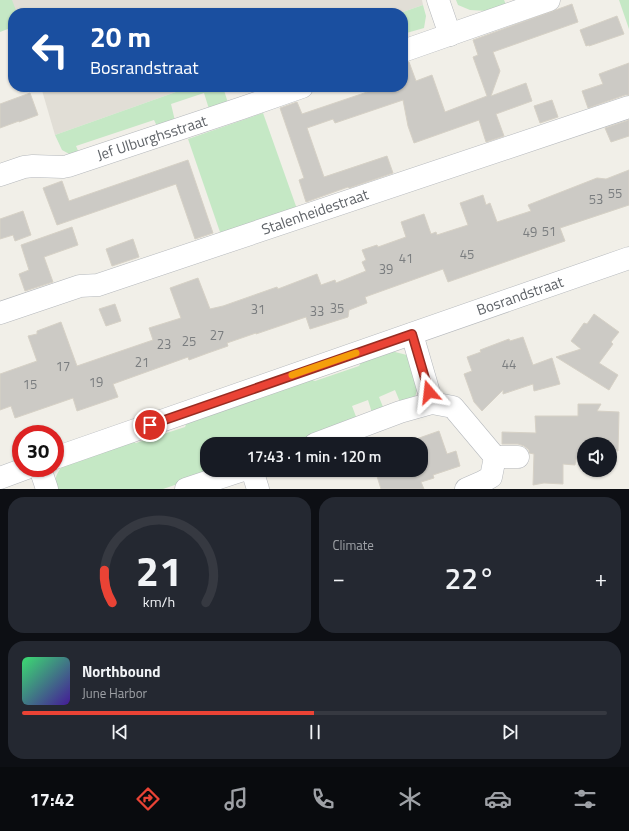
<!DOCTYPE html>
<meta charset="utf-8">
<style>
:root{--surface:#171b24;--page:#242831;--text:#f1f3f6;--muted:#9ea1a6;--line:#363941;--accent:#ea4335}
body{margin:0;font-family:"Titillium Web",sans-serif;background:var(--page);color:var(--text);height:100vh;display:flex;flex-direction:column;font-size:15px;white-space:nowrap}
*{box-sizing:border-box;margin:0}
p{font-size:13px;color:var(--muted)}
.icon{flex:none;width:22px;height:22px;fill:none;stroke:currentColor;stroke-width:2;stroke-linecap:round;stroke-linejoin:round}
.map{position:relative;height:489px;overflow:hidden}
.details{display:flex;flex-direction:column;gap:8px;padding:8px;background:#0d0f14;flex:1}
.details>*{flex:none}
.banner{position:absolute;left:8px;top:8px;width:400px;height:84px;border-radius:16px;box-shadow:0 1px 3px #0004;background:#1a4fa0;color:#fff;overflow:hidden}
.tools{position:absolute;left:577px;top:437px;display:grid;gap:8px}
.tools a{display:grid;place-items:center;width:40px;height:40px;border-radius:50%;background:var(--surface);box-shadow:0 1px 3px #0004;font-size:20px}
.speed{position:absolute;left:12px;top:425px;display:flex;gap:8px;font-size:20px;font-weight:700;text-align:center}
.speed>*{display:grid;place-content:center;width:52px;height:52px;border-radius:50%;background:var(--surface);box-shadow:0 1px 3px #0004;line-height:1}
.speed .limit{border:6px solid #d22;background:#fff;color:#111}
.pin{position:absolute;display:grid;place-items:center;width:34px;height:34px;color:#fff;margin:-17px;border:2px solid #fff;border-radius:50%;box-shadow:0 1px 4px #0007}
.me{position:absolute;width:44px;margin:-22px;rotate:343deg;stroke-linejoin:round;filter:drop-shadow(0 0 3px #0008)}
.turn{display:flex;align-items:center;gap:14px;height:84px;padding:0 16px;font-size:18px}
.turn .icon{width:52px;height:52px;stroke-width:2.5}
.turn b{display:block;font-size:28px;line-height:34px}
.big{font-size:30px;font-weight:600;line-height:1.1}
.details .card{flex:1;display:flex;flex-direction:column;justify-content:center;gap:6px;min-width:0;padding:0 14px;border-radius:16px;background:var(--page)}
.details .dial{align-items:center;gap:0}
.dial svg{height:104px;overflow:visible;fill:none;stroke:var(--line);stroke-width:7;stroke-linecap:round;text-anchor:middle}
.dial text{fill:var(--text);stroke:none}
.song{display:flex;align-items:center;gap:12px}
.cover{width:48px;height:48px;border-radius:6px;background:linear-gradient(135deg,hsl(140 70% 55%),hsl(260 70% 35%))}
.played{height:4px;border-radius:2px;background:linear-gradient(90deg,var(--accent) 50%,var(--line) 50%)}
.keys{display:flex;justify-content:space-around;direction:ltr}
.heat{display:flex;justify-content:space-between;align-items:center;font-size:22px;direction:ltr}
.details .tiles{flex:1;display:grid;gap:8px;grid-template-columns:1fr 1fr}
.card:last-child{grid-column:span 2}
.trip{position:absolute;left:200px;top:437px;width:228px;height:40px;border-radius:16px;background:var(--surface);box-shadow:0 1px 3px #0004;font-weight:600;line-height:40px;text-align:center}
.tab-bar{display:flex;height:64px;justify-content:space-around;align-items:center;background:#090b0e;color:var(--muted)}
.tab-bar .icon{width:28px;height:28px}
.tab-bar .current{color:var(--accent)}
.tab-bar b{font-size:18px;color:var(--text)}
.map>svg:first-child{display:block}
</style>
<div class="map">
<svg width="629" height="489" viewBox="0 0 629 489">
<rect width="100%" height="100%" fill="#f1efe8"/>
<g fill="#e1ded6">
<path d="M 11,0 L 422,0 L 423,5 L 400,13 L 16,13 Z"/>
<path d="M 41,87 L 190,87 L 55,135 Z"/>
</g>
<g fill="#c5e8c5">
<path d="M 0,0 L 12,0 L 17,13 L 13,13 L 13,27 L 0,32 Z"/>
<path d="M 456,0 L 504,0 L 507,7 L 487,11 L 470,10 L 458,5 Z"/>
<path d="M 619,0 L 629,0 L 629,29 Z"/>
<path d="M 423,5 L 426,16 L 424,28 L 403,34 L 403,13 L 400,13 Z"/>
<path d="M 190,87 L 223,87 L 228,103 L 209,109 L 204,93 L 171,104 L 175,121 L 157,126 L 154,120 L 76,146 L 79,153 L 71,155 L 62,150 L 55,135 Z"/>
<path d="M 263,113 L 297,209 L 221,235 L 188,139 Z"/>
<path d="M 391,351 L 407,355 L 414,364 L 419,383 L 415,397 L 402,407 L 395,390 L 379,397 L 385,412 L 373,416 L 368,400 L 352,406 L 358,422 L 295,444 L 207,444 L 207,470 L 219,470 L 163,489 L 55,489 C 54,476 58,471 66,462 L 130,440 L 136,443 L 185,427 L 188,420 L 307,378 L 315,381 L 359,366 L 363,359 Z"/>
</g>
<g fill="#cccac5" stroke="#d6d1c6">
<path d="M 572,4 L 578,22 L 493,52 L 500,71 L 491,96 L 526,83 L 532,101 L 496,114 L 504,136 L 486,142 L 479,120 L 414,143 L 408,126 L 403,100 L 335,123 L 333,119 L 307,128 L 324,177 L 387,156 L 393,173 L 349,188 L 348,187 L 306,202 L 299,180 L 304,178 L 280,108 L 297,102 L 302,114 L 382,87 L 403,87 L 403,63 L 409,62 L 416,81 L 432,75 L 445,112 L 487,96 L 473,57 L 478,55 L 473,40 Z"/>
<path d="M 617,16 L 624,34 L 589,46 L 589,45 L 586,46 L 580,30 Z"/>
<path d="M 629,63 L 629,95 L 625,95 L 588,108 L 582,91 L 603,84 L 599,74 Z"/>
<path d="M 30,93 L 38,115 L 19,122 L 19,121 L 0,128 L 0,104 Z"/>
<path d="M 552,100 L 558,117 L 540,123 L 534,106 Z"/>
<path d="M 629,120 L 629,136 L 611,142 L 605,128 Z"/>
<path d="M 188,160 L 213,233 L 195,239 L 176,184 L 57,225 L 43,188 L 62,181 L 69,201 Z"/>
<path d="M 629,170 L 629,205 L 560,228 L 565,241 L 448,282 L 443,269 L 365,297 L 367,303 L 349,310 L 348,317 L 310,329 L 306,317 L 256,334 L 256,333 L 227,343 L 228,346 L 208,353 L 189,360 L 188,357 L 113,384 L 118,397 L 77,411 L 73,398 L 15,418 L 11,406 L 0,410 L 0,374 L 37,361 L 28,336 L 37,334 L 37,331 L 61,322 L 77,366 L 153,340 L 149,328 L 181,318 L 170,288 L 198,278 L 210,309 L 223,306 L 277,287 L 278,289 L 317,274 L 321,285 L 335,280 L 336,283 L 366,271 L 362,262 L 366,260 L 362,250 L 377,245 L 378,247 L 406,237 L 401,222 L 424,214 L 431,234 L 436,232 L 437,235 L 468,225 L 460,203 L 483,195 L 486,205 L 490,203 L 497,222 L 531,211 L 528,205 L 597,178 L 606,179 Z"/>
<path d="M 23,211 L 31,235 L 15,241 L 13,235 L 0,239 L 0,219 Z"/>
<path d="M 72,227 L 78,245 L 44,257 L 53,282 L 25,291 L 19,274 L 29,270 L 21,245 Z"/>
<path d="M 133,239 L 139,257 L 112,266 L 106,249 Z"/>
<path d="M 115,304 L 121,321 L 106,326 L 99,309 Z"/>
<path d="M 594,314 L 619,332 L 611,342 L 613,344 L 599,363 L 618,375 L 609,390 L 556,357 L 581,349 L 571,341 L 584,323 L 587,324 Z"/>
<path d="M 523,337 L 533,365 L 552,358 L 560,384 L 534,391 L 533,384 L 503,394 L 503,390 L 482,411 L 474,402 L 464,374 L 472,371 L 467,357 L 481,352 L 480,350 L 509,339 L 510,341 Z"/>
<path d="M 578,404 L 601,404 L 597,411 L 619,412 L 618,451 L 610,451 L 610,444 L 584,444 L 583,459 L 576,459 L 575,465 L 563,464 L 563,484 L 544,483 L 533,485 L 534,454 L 529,453 L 529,450 L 524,446 L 518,444 L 502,444 L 502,432 L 536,433 L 535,416 L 578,416 Z"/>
<path d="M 439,431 L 447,454 L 456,451 L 460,466 L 433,475 L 434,478 L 421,482 L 424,489 L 381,489 L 375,470 L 421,470 L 421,444 L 402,444 Z"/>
</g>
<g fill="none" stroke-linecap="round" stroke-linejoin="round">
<defs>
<g id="minor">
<path d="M 438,0 L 450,35"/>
<path d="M 403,51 L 549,0"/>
<path d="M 0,175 L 24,167 L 33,166 L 63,167 L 68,166 L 242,108 L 302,87"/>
<path d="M 0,313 L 80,286 L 98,285 L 629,107"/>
<path d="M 432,403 L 453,407 L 495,457 L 491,477 L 482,482 L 466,489"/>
<path d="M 315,444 L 400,412 L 432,403 L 412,334"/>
<path d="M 495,457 L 518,457"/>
<path d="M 55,458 L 629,258"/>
<path d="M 40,468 L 47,489"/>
<path d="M 252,470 L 258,489"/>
<path d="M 0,478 L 27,468"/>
<path d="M 186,489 L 243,470"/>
</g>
</defs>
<use href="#minor" stroke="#b5b8bc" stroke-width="23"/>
<use href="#minor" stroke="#fff" stroke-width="22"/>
</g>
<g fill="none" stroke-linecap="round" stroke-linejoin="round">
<defs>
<path id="route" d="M 150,425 L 412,334 L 429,392"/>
</defs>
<use href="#route" stroke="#982c22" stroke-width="10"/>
<use href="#route" stroke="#ea4335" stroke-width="7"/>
<path stroke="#f59e0b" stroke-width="7" d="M 292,375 L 356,353"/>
</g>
<g text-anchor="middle" stroke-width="3" stroke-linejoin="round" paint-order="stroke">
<g font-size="13" fill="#7a7d7f">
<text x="615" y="198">55</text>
<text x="596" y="204">53</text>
<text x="549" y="236">51</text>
<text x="530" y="237">49</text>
<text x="467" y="259">45</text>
<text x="406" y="263">41</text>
<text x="386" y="274">39</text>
<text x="337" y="313">35</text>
<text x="258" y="314">31</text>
<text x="317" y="316">33</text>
<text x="217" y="340">27</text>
<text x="189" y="346">25</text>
<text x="164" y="349">23</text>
<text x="142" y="367">21</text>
<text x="509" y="369">44</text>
<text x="63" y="371">17</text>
<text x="96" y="387">19</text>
<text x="30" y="389">15</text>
</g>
<g font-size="15" fill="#5f6368" stroke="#fff">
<text transform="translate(152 138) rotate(-18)" y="5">Jef Ulburghsstraat</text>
<text transform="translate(315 212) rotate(-19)" y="5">Stalenheidestraat</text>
<text transform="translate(520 296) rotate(-19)" y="5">Bosrandstraat</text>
</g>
</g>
</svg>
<div class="tools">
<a><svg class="icon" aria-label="sound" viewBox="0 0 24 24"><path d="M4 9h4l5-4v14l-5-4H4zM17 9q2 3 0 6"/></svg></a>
</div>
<div class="speed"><div class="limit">30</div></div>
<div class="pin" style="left:150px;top:425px;background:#d93025"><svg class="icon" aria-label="arrive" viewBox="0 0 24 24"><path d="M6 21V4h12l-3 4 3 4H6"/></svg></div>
<svg class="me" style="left:429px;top:392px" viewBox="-20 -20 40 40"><path d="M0-17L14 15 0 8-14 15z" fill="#ea4335" stroke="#fff" stroke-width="4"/></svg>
<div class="trip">17:43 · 1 min · 120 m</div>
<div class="banner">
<div class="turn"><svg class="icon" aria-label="left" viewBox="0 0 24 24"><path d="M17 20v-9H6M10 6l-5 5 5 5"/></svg><div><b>20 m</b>Bosrandstraat</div></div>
</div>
</div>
<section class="details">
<div class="tiles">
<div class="card dial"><svg viewBox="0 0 100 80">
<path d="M14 69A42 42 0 1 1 86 69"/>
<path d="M14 69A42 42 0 0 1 8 44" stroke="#ea4335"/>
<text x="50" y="56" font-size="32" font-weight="700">21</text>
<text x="50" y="72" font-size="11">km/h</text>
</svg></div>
<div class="card"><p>Climate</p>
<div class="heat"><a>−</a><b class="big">22°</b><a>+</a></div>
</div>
<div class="card">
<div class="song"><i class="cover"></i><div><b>Northbound</b><p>June Harbor</p></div></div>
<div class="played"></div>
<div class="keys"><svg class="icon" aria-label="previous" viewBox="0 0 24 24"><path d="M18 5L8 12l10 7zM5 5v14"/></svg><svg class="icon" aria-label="pause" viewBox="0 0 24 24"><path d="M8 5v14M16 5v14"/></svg><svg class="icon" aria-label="next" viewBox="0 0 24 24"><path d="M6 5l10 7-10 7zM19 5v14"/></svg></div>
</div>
</div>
</section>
<nav class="tab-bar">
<b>17:42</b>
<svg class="icon current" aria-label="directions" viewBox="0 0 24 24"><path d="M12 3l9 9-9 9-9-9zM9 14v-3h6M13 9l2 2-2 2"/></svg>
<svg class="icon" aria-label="music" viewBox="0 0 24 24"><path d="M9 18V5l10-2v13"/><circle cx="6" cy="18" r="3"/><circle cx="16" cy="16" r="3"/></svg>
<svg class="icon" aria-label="phone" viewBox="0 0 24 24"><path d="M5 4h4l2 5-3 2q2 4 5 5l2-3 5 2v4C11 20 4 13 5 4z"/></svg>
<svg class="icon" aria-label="climate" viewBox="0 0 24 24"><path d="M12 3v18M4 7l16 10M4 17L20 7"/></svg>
<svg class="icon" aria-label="car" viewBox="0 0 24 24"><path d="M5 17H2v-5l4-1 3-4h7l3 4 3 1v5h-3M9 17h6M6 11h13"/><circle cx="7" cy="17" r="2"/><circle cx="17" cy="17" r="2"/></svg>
<svg class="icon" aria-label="filters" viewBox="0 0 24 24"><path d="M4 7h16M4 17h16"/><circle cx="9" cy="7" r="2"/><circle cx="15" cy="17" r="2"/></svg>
</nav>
